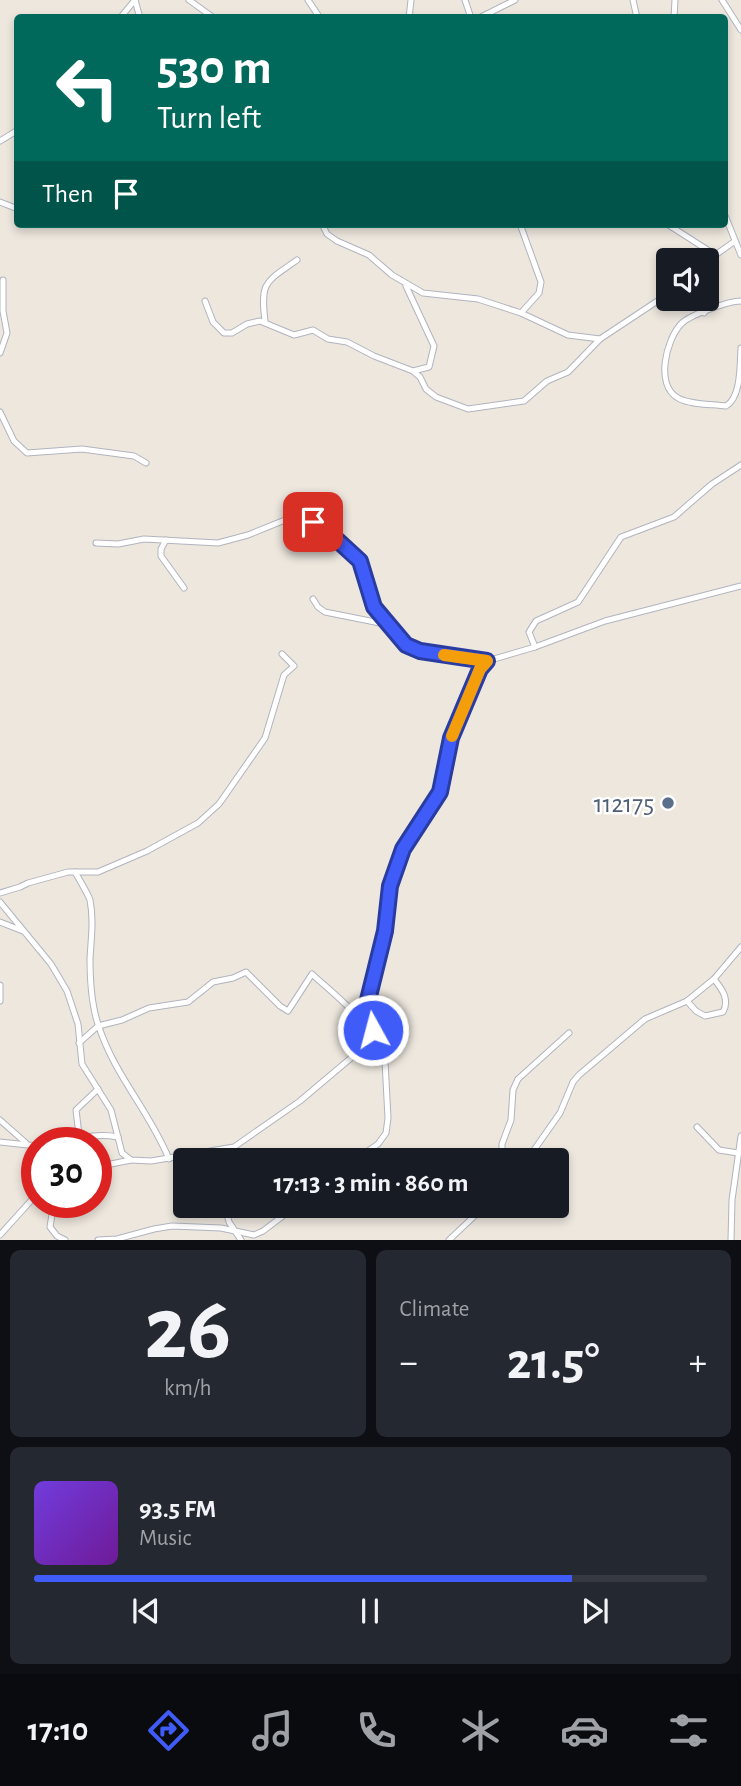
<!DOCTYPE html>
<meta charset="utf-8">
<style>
:root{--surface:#171b24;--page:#242831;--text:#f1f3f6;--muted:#9ea1a6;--line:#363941;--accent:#3f5cf9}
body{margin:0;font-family:"Alegreya Sans",sans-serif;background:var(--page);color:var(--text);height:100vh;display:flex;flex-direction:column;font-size:26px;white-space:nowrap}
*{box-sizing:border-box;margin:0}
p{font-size:23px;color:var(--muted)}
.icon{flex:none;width:38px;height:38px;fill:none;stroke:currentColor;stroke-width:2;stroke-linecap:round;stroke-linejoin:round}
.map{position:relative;height:1240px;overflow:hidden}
.sheet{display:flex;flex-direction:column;gap:10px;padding:10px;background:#0d0f14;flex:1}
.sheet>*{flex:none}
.banner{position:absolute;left:14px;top:14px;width:714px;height:214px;border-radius:7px;box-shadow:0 4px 10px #0003;background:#00695c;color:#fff;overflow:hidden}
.buttons{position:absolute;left:656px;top:248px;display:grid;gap:14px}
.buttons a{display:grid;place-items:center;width:63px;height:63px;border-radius:7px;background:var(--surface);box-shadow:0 4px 10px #0003;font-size:35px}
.speed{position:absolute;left:21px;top:1127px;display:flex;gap:14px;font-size:35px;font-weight:700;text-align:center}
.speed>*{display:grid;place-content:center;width:91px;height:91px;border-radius:50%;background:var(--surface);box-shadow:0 4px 10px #0003;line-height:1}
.speed .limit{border:10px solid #d22;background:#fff;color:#111}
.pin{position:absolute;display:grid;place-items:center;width:60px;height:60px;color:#fff;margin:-30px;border-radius:14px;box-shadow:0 4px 10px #0006}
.me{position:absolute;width:77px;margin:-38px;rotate:353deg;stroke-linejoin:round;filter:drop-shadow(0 0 5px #0008)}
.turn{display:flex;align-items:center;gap:24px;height:147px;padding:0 28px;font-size:32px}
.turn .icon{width:91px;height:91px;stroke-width:2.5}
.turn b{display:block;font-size:49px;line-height:60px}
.then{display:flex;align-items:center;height:66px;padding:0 28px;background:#0003;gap:14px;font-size:26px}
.big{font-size:52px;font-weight:700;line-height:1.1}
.sheet .tile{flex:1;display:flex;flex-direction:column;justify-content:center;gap:10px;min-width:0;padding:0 24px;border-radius:10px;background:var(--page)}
.sheet .dial{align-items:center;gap:0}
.dial b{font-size:91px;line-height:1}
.song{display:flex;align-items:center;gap:21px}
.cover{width:84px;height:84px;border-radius:10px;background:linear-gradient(135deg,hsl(260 70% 55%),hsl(280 70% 35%))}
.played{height:7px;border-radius:4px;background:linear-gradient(90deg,var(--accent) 80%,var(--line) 80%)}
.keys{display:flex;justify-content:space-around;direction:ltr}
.heat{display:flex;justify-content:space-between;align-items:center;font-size:38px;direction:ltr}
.sheet .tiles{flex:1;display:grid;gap:10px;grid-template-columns:1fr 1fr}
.tile:last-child{grid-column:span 2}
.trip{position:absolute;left:173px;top:1148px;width:396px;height:70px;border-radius:7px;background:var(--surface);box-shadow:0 4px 10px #0003;font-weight:700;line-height:70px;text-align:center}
.dock{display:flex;height:112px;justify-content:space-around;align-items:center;background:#090b0e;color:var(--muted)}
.dock .icon{width:49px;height:49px}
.dock .active{color:var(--accent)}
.dock b{font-size:32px;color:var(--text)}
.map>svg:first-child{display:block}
</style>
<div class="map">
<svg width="741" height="1240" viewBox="0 0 741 1240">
<rect width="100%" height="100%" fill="#ede7de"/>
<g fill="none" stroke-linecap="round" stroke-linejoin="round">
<defs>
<g id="minor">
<path d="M 135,0 L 140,18"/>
<path d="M 189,0 L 214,18"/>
<path d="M 308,0 L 320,18"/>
<path d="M 465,0 L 471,18"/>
<path d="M 633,0 L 637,18"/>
<path d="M 722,0 L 741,30"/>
<path d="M 120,18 L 135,0"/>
<path d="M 409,18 L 411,0"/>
<path d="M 479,18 L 515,0"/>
<path d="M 674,18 L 675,0"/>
<path d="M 0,141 L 18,130"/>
<path d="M 0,202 L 18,209"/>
<path d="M 724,213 L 741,255"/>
<path d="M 322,224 L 327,234 L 337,241 L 369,255 L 392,275 L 423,293 L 478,299 L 521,313 L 568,335 L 600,339"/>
<path d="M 520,224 L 541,282 L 539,293 L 521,313"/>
<path d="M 667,224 L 714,254"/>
<path d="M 707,261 L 735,241"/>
<path d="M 406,286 L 434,346 L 429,367 L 413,371"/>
<path d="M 205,301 L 213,322 L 224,333 L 232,333 L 247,324 L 260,321 L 294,335 L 313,330 L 328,339 L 347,342 L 374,356 L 413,371 L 420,377 L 426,389 L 436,397 L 468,409 L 524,401 L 547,381 L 568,372 L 600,339 L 668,294"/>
<path d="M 741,301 C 729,301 689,315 681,324 C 666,340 655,385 678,398 C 690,405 712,404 726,406 C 741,398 740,366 741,348"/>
<path d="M 704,313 L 707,305 L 707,299"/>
<path d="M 265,321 C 260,281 266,282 297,260"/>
<path d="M 0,353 L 7,333 L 3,311 L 3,280"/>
<path d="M 0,412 L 14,441 L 27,453 L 82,449 L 134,456 L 146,463"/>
<path d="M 166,540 L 161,549 L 161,556 L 184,588"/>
<path d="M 96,543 L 118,544 L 144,539 L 218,543 L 248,535 L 290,518 L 306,519 L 335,538 L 360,561 L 374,607 L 406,645 L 420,651 L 487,661 L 535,647 L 605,621 L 741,586"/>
<path d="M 313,599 L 318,607 L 325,612 L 385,624"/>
<path d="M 535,647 L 529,632 L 536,621 L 578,602 L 621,537 L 674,517 L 712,484 L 741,465"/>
<path d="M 75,872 C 79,879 88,894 90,900 C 94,920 91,939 90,959 C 90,980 92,1008 99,1027 C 115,1076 150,1112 169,1159"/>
<path d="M 0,893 L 20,887 L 28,883 L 68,872 L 98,872 L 147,851 L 198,823 L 219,804 L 265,738 L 284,675 L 294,666 L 282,654"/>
<path d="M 0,902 L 51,964 L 67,991 L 78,1024 L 82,1064 L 111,1110 L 122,1153 L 131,1160 L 151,1161 L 234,1147 L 300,1101 L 364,1047 L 373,1034 L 368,1000 L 385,931 L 390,886 L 403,850 L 440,792 L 451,738 L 480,669 L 487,661"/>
<path d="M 0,922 L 23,931"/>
<path d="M 0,985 L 0,1001"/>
<path d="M 687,1001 L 696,1011 L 705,1016 L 723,1012 C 730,1000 722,989 714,979"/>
<path d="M 79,1043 L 98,1026 L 122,1020 L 149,1008 L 188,1002 L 213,982 L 233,978 L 246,972 L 280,1006 L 288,1011 L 312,974 C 330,991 362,1015 371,1037"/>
<path d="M 0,1120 L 26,1143"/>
<path d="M 697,1127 L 719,1150 L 738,1153"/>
<path d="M 0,1142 L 37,1146"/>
<path d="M 68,1143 C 83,1136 101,1134 118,1137"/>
<path d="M 80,1143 L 76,1110 L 98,1089"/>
<path d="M 355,1160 L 378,1144 L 386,1133 L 388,1118 L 385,1061 L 380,1053 L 364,1047"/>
<path d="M 502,1160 L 502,1144 L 511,1120 L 513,1090 L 518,1079 L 569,1033"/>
<path d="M 527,1160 L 560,1113 L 573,1082 L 579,1075 L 645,1019 L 687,1001 L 714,979 L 741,947"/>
<path d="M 96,1167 L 131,1160"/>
<path d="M 54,1202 L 50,1227 L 57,1236 L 65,1240"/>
<path d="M 225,1206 L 229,1222 L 241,1240"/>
<path d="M 0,1235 L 37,1194"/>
<path d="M 98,1240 L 117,1239 L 154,1229 L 172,1226 L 221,1228 L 254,1235 L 263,1231 L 296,1206"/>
<path d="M 449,1240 L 485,1206"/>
<path d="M 731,1240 L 732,1200 L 741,1136"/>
</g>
</defs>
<use href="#minor" stroke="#b1b4bf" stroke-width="7"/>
<use href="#minor" stroke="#fff" stroke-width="5"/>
</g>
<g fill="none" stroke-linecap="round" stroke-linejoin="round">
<defs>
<path id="route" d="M 313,522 L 335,538 L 360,561 L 374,607 L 406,645 L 420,651 L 487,661 L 480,669 L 451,738 L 440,792 L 403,849 L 390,886 L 385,931 L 368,1000 L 373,1030"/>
</defs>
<use href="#route" stroke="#293ca2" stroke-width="18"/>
<use href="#route" stroke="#3f5cf9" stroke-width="12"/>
<path stroke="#f59e0b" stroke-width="12" d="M 444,655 L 487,661 L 480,669 L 452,736"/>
</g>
<circle fill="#5c6f8a" stroke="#fff" stroke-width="2.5" cx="668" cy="803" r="7"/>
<g text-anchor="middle" stroke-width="5" stroke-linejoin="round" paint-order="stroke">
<g font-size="26" fill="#4e5e75" stroke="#fff" text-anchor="end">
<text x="654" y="812">112175</text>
</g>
</g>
</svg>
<div class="buttons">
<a><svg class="icon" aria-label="sound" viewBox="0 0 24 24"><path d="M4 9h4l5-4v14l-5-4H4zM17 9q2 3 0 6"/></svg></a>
</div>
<div class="speed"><div class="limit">30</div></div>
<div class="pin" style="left:313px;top:522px;background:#d93025"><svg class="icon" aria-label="arrive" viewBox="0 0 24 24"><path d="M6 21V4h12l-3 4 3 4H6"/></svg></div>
<svg class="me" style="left:373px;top:1030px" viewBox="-20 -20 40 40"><circle r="17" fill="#3f5cf9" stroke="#fff" stroke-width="3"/><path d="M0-11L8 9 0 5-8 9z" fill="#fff"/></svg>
<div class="trip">17:13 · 3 min · 860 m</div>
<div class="banner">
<div class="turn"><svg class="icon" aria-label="left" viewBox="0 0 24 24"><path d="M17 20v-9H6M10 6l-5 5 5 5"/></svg><div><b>530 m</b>Turn left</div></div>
<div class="then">Then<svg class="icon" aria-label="arrive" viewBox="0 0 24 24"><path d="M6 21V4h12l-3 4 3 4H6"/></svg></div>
</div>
</div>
<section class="sheet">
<div class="tiles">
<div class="tile dial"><b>26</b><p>km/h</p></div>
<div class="tile"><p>Climate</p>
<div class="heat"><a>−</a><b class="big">21.5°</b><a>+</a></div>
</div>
<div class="tile">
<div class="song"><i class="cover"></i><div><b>93.5 FM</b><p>Music</p></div></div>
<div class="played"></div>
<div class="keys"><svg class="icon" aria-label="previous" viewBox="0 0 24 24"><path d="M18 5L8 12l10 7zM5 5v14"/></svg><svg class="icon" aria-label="pause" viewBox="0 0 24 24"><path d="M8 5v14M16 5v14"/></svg><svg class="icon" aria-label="next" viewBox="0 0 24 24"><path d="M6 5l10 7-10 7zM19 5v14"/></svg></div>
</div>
</div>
</section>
<nav class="dock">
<b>17:10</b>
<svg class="icon active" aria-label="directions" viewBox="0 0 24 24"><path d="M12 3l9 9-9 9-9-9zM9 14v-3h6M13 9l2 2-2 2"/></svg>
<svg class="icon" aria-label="music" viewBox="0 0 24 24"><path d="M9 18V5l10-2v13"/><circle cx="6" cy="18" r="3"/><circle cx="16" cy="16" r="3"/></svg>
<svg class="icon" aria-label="phone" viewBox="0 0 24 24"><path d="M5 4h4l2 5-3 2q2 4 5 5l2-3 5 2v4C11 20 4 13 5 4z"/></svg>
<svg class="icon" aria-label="climate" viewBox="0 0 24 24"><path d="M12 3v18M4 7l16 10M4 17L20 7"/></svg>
<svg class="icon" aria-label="car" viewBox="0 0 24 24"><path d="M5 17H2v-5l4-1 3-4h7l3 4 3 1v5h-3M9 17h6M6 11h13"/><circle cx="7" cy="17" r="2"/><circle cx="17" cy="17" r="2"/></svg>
<svg class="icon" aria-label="filters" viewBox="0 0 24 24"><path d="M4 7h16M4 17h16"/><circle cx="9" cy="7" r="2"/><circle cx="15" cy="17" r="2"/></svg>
</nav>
